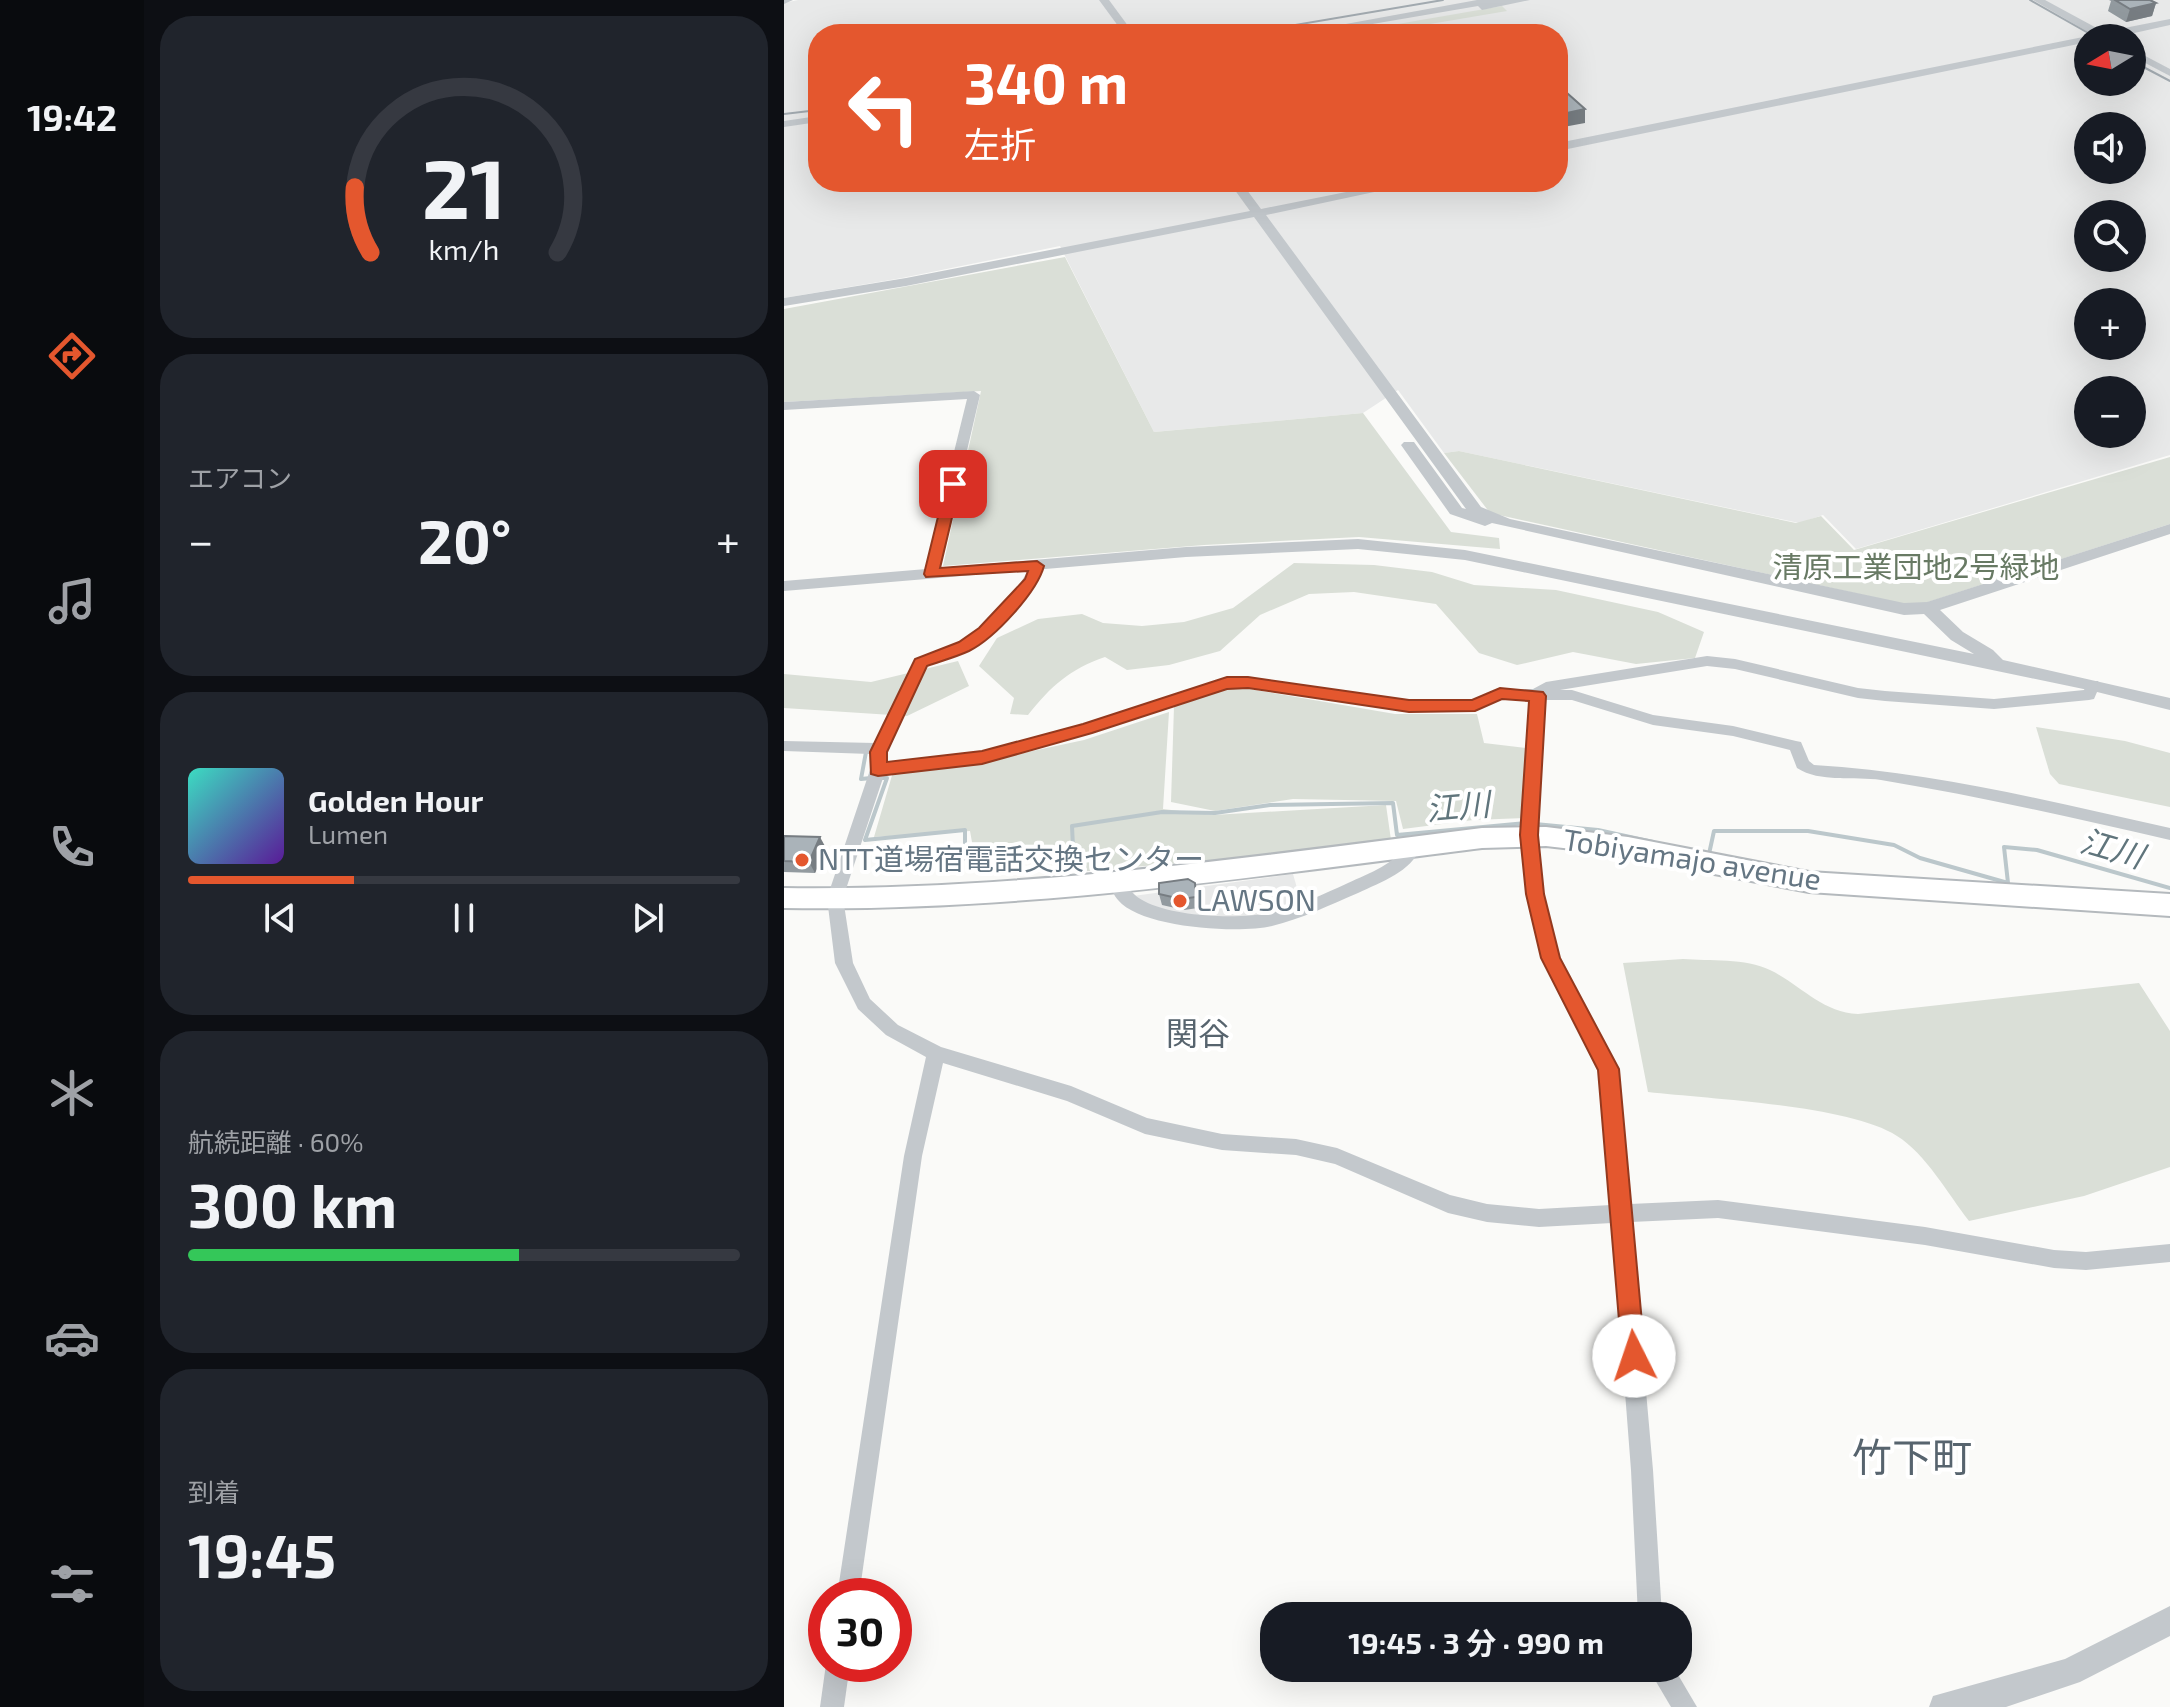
<!DOCTYPE html>
<html lang="ja">
<meta charset="utf-8">
<style>
:root{--surface:#171b24;--page:#20242c;--text:#f1f3f6;--muted:#9ea1a6;--line:#363941;--accent:#e4572e}
body{margin:0;font-family:"Exo 2","Noto Sans JP",sans-serif;background:var(--page);color:var(--text);height:100vh;display:flex;flex-direction:column;font-size:30px;white-space:nowrap}
*{box-sizing:border-box;margin:0}
p{font-size:26px;color:var(--muted)}
.icon{flex:none;width:44px;height:44px;fill:none;stroke:currentColor;stroke-width:2;stroke-linecap:round;stroke-linejoin:round}
.map{position:relative;flex:1;overflow:hidden}
.drawer{display:flex;flex-direction:column;gap:16px;padding:16px;background:#0d0f14;width:640px}
.drawer>*{flex:none}
.banner{position:absolute;left:24px;top:24px;width:760px;height:168px;border-radius:32px;box-shadow:0 8px 32px #0002;background:#e4572e;color:#fff;overflow:hidden}
.needle{width:52px;rotate:260deg}
.tools{position:absolute;left:1290px;top:24px;display:grid;gap:16px}
.tools a{display:grid;place-items:center;width:72px;height:72px;border-radius:50%;background:var(--surface);box-shadow:0 8px 32px #0002;font-size:40px}
.speed{position:absolute;left:24px;top:1578px;display:flex;gap:16px;font-size:40px;font-weight:700;text-align:center}
.speed>*{display:grid;place-content:center;width:104px;height:104px;border-radius:50%;background:var(--surface);box-shadow:0 8px 32px #0002;line-height:1}
.speed .limit{border:12px solid #d22;background:#fff;color:#111}
.pin{position:absolute;display:grid;place-items:center;width:68px;height:68px;color:#fff;margin:-34px;border-radius:16px;box-shadow:0 4px 12px #0006}
.me{position:absolute;width:88px;margin:-44px;rotate:356deg;stroke-linejoin:round;filter:drop-shadow(0 0 6px #0008)}
.turn{display:flex;align-items:center;gap:28px;height:168px;padding:0 24px;font-size:36px}
.turn .icon{width:104px;height:104px;stroke-width:2.5}
.turn b{display:block;font-size:56px;line-height:68px}
.big{font-size:60px;font-weight:700;line-height:1.1}
.drawer .card{flex:1;display:flex;flex-direction:column;justify-content:center;gap:12px;min-width:0;padding:0 28px;border-radius:32px;background:var(--page)}
.drawer .dial{align-items:center;gap:0}
.dial svg{height:208px;overflow:visible;fill:none;stroke:var(--line);stroke-width:7;stroke-linecap:round;text-anchor:middle}
.dial text{fill:var(--text);stroke:none}
.song{display:flex;align-items:center;gap:24px}
.cover{width:96px;height:96px;border-radius:12px;background:linear-gradient(135deg,hsl(170 70% 55%),hsl(270 70% 35%))}
.played{height:8px;border-radius:4px;background:linear-gradient(90deg,var(--accent) 30%,var(--line) 30%)}
.keys{display:flex;justify-content:space-around;direction:ltr}
.heat{display:flex;justify-content:space-between;align-items:center;font-size:44px;direction:ltr}
.charge{height:12px;border-radius:6px;background:linear-gradient(90deg,#34c759 60%,var(--line) 0)}
.trip{position:absolute;left:476px;top:1602px;width:432px;height:80px;border-radius:32px;background:var(--surface);box-shadow:0 8px 32px #0002;font-weight:700;line-height:80px;text-align:center}
main{display:flex;flex:1;min-height:0}
.menu{display:flex;flex-direction:column;width:144px;justify-content:space-around;align-items:center;background:#090b0e;color:var(--muted)}
.menu .icon{width:56px;height:56px}
.menu .active{color:var(--accent)}
.menu b{font-size:36px;color:var(--text)}
.map>svg:first-child{display:block}
</style>
<main>
<nav class="menu">
<b>19:42</b>
<svg class="icon active" aria-label="directions" viewBox="0 0 24 24"><path d="M12 3l9 9-9 9-9-9zM9 14v-3h6M13 9l2 2-2 2"/></svg>
<svg class="icon" aria-label="music" viewBox="0 0 24 24"><path d="M9 18V5l10-2v13"/><circle cx="6" cy="18" r="3"/><circle cx="16" cy="16" r="3"/></svg>
<svg class="icon" aria-label="phone" viewBox="0 0 24 24"><path d="M5 4h4l2 5-3 2q2 4 5 5l2-3 5 2v4C11 20 4 13 5 4z"/></svg>
<svg class="icon" aria-label="climate" viewBox="0 0 24 24"><path d="M12 3v18M4 7l16 10M4 17L20 7"/></svg>
<svg class="icon" aria-label="car" viewBox="0 0 24 24"><path d="M5 17H2v-5l4-1 3-4h7l3 4 3 1v5h-3M9 17h6M6 11h13"/><circle cx="7" cy="17" r="2"/><circle cx="17" cy="17" r="2"/></svg>
<svg class="icon" aria-label="filters" viewBox="0 0 24 24"><path d="M4 7h16M4 17h16"/><circle cx="9" cy="7" r="2"/><circle cx="15" cy="17" r="2"/></svg>
</nav>
<section class="drawer">
<div class="card dial"><svg viewBox="0 0 100 80">
<path d="M14 69A42 42 0 1 1 86 69"/>
<path d="M14 69A42 42 0 0 1 8 44" stroke="#e4572e"/>
<text x="50" y="56" font-size="32" font-weight="700">21</text>
<text x="50" y="72" font-size="11">km/h</text>
</svg></div>
<div class="card"><p>エアコン</p>
<div class="heat"><a>−</a><b class="big">20°</b><a>+</a></div>
</div>
<div class="card">
<div class="song"><i class="cover"></i><div><b>Golden Hour</b><p>Lumen</p></div></div>
<div class="played"></div>
<div class="keys"><svg class="icon" aria-label="previous" viewBox="0 0 24 24"><path d="M18 5L8 12l10 7zM5 5v14"/></svg><svg class="icon" aria-label="pause" viewBox="0 0 24 24"><path d="M8 5v14M16 5v14"/></svg><svg class="icon" aria-label="next" viewBox="0 0 24 24"><path d="M6 5l10 7-10 7zM19 5v14"/></svg></div>
</div>
<div class="card"><p>航続距離 · 60%</p><b class="big">300 km</b><div class="charge"></div></div>
<div class="card"><p>到着</p><b class="big">19:45</b></div>
</section>
<div class="map">
<svg width="1386" height="1707" viewBox="0 0 1386 1707">
<rect width="100%" height="100%" fill="#fafaf8"/>
<g fill="#e8e9e9" fill-rule="evenodd">
<path d="M 14,0 L 1386,0 L 1386,455 L 1072,549 L 1039,515 L 1015,523 L 675,451 L 660,453 L 614,390 L 579,413 L 370,432 L 276,246 L 118,278 L 0,298 L 0,3 ZM 34,34 L 774,34 L 774,182 L 34,182 ZM 1304,38 L 1348,38 L 1348,82 L 1304,82 ZM 1304,126 L 1348,126 L 1348,170 L 1304,170 ZM 1304,214 L 1348,214 L 1348,258 L 1304,258 ZM 1304,302 L 1348,302 L 1348,346 L 1304,346 ZM 1304,390 L 1348,390 L 1348,434 L 1304,434 Z"/>
<path d="M 509,874 L 517,902 L 468,917 L 415,924 L 342,897 Z"/>
</g>
<g fill="#dadfd7">
<path d="M 718,6 L 723,11 L 587,34 L 556,34 Z"/>
<path d="M 281,257 L 370,432 L 579,413 L 667,532 L 715,538 L 716,549 L 575,537 L 420,545 L 159,566 L 197,391 L 0,402 L 0,309 Z"/>
<path d="M 675,451 L 1012,523 L 1037,516 L 1070,550 L 1386,457 L 1386,524 L 1138,604 L 1116,603 L 706,513 L 660,453 Z"/>
<path d="M 510,563 L 590,565 L 648,572 L 690,585 L 772,590 L 874,612 L 920,632 L 911,658 L 852,664 L 789,652 L 733,665 L 695,653 L 652,604 L 570,592 L 525,594 L 476,615 L 436,651 L 385,665 L 343,670 L 321,657 C 286,669 267,686 244,715 L 226,714 L 230,698 L 195,666 L 213,638 L 254,619 L 298,614 L 319,623 L 358,626 L 400,622 L 449,608 Z"/>
<path d="M 174,661 L 185,686 L 123,716 L 0,708 L 0,674 L 87,682 Z"/>
<path d="M 449,686 L 611,714 L 693,714 L 700,743 L 743,748 L 741,818 L 689,820 L 619,829 L 612,801 L 509,799 L 431,811 L 387,802 L 390,706 Z"/>
<path d="M 385,712 L 379,809 L 429,815 L 602,805 L 607,840 L 509,853 L 293,872 L 293,845 L 241,846 L 190,853 L 186,831 L 90,837 L 109,772 L 196,762 L 300,740 Z"/>
<path d="M 1252,727 L 1341,741 L 1386,753 L 1386,807 L 1275,784 L 1266,774 Z"/>
<path d="M 899,959 C 925,961 962,958 986,970 C 1017,985 1037,1012 1074,1014 L 1355,983 L 1386,1031 L 1386,1167 L 1300,1196 L 1185,1221 C 1164,1194 1142,1154 1113,1136 C 1065,1105 925,1099 864,1092 L 839,963 Z"/>
</g>
<g fill="none" stroke-linecap="round" stroke-linejoin="round">
<g stroke="#bbc7cb" stroke-width="4">
<path d="M 82,752 L 77,779 L 87,778"/>
<path d="M 96,778 L 103,778 L 81,840 L 181,830 L 181,859 L 235,850 L 289,847 L 288,826 L 378,812 L 431,813 L 486,805 L 609,803 L 613,835 L 743,823"/>
<path d="M 751,824 L 814,830 L 869,842"/>
<path d="M 925,854 L 930,831 L 1024,831 L 1110,845 L 1136,858 L 1224,883 L 1220,847 L 1253,850 L 1386,888"/>
</g>
<defs>
<path id="trunk" d="M 762,827 L 844,837 L 1025,872 L 1386,894 L 1386,916 L 1025,892 L 814,852 L 762,846 L 698,848 C 466,877 235,912 0,908 L 0,888 C 235,891 466,857 698,828 Z"/>
</defs>
<use href="#trunk" stroke="#b4b9bd" stroke-width="4"/>
<g fill="#c3c8cc" fill-rule="evenodd">
<path d="M 190,391 L 196,395 L 154,574 L 147,578 L 140,574 L 183,399 L 0,410 L 0,402 Z"/>
<path d="M 253,562 L 260,566 C 246,601 217,632 183,650 C 170,657 155,660 142,666 L 102,752 L 102,764 L 198,753 L 299,725 L 443,678 L 464,677 L 625,701 L 689,700 L 716,689 L 749,689 L 762,682 L 923,656 L 951,659 L 1074,688 L 1101,691 L 1210,699 L 1300,690 L 1304,681 L 1314,681 L 1316,685 L 1310,699 L 1305,700 L 1210,709 L 1101,701 L 1074,698 L 951,669 L 923,666 L 776,690 L 788,690 L 869,715 L 949,726 L 1012,741 L 1017,742 L 1025,761 L 1030,765 C 1151,772 1268,802 1386,828 L 1386,840 C 1290,818 1194,796 1097,780 C 1070,776 1036,783 1013,768 L 1006,750 L 949,736 L 869,725 L 788,700 L 762,700 L 753,835 L 759,894 L 775,958 L 834,1069 L 846,1204 L 934,1200 L 1141,1227 L 1270,1250 L 1302,1252 L 1386,1244 L 1386,1262 L 1302,1270 L 1270,1268 L 1141,1245 L 934,1218 L 847,1222 L 869,1470 L 878,1616 L 854,1616 L 847,1470 L 828,1223 L 755,1227 L 703,1222 L 664,1213 L 551,1164 L 512,1155 L 438,1150 L 361,1134 L 283,1101 L 159,1063 L 138,1156 L 75,1596 L 53,1596 L 120,1156 L 142,1057 L 102,1035 L 74,1009 L 51,963 L 43,898 L 86,770 L 86,754 L 0,751 L 0,741 L 91,743 L 131,660 C 144,653 159,650 172,644 C 208,626 230,597 248,563 ZM 464,687 L 625,711 L 691,710 L 718,699 L 747,699 L 737,835 L 743,894 L 759,958 L 816,1069 L 827,1205 L 755,1209 L 703,1204 L 666,1195 L 553,1148 L 512,1139 L 438,1134 L 363,1118 L 287,1086 L 157,1047 L 114,1025 L 86,999 L 69,963 L 59,898 L 100,775 L 198,763 L 307,733 L 444,688 Z"/>
<path d="M 629,840 L 635,842 L 637,847 C 627,872 597,882 574,893 C 546,905 517,919 488,926 C 454,934 357,928 334,900 C 330,896 328,889 325,884 L 327,880 L 339,880 C 345,889 350,896 360,901 C 390,917 456,920 489,912 C 514,906 540,894 564,883 C 585,873 613,864 623,842 Z"/>
<path d="M 42,1664 L 66,1664 L 60,1707 L 36,1707 Z"/>
<path d="M 864,1668 L 890,1668 L 913,1707 L 887,1707 Z"/>
</g>
<g fill="#c3c8cc" fill-rule="evenodd">
<path d="M 0,0 L 9,0 L 0,4 Z"/>
<path d="M 315,0 L 325,0 L 350,34 L 340,34 Z"/>
<path d="M 693,0 L 746,0 L 698,10 L 694,6 L 530,34 L 507,34 Z"/>
<path d="M 1249,0 L 1261,0 L 1320,32 L 1386,19 L 1386,25 L 1328,38 L 1304,38 L 1304,42 L 774,151 L 774,143 L 1309,35 Z"/>
<path d="M 1348,49 L 1386,69 L 1386,76 L 1348,56 Z"/>
<path d="M 34,116 L 34,122 L 0,127 L 0,121 Z"/>
<path d="M 445,182 L 457,182 L 477,209 L 612,182 L 637,182 L 482,215 L 697,507 L 726,519 L 1120,603 L 1143,602 L 1386,524 L 1386,534 L 1156,610 L 1179,632 L 1209,650 L 1219,660 L 1386,698 L 1386,710 L 1309,691 L 681,560 L 574,549 L 402,557 L 0,591 L 0,581 L 402,547 L 574,539 L 681,550 L 1190,654 L 1167,640 L 1140,614 L 1120,615 L 708,523 L 701,526 L 666,514 L 617,445 L 620,442 L 630,442 L 678,508 L 682,509 L 470,217 L 122,286 L 0,306 L 0,298 L 122,278 L 466,211 Z"/>
<path d="M 1386,1606 L 1386,1636 L 1296,1682 L 1222,1707 L 1145,1707 L 1149,1696 L 1281,1659 Z"/>
</g>
<use href="#trunk" fill="#fff" fill-rule="evenodd"/>
<g stroke="#a2aab0" stroke-width="2">
<path d="M 1246,0 L 1313,38"/>
<path d="M 458,34 L 659,0"/>
<path d="M 1348,61 L 1386,81"/>
<path d="M 0,114 L 34,110"/>
</g>
</g>
<g fill="#929a9f">
<path d="M 1325,0 L 1367,0 L 1372,3 L 1368,16 L 1342,22 L 1324,11 L 1327,1 Z"/>
<path d="M 0,836 L 42,848 L 31,873 L 0,872 Z"/>
<path d="M 411,883 L 413,894 L 414,908 L 400,910 L 378,905 L 375,894 Z"/>
</g>
<g fill="#777d82">
<path d="M 1372,3 L 1368,16 L 1342,22 L 1346,9 Z"/>
<path d="M 801,109 L 801,123 L 774,128 L 774,115 Z"/>
<path d="M 36,837 L 42,848 L 31,873 L 25,862 Z"/>
</g>
<g fill="#aab3b9" stroke="#777d82" stroke-width="2">
<path d="M 1331,0 L 1366,0 L 1372,3 L 1346,9 Z"/>
<path d="M 774,85 L 801,109 L 774,115 Z"/>
<path d="M 0,836 L 36,837 L 25,862 L 0,861 Z"/>
<path d="M 404,879 L 411,883 L 412,897 L 397,899 L 375,894 L 375,883 Z"/>
</g>
<path fill="#e4572e" stroke="#94391e" stroke-width="2" d="M 169,480 L 176,484 L 156,568 L 253,561 L 260,566 C 253,592 211,638 185,651 C 172,657 157,661 143,666 L 103,752 L 103,762 L 198,751 L 299,724 L 443,677 L 464,677 L 625,700 L 688,700 L 716,688 L 759,692 L 762,696 L 754,835 L 760,894 L 776,958 L 835,1069 L 861,1356 L 858,1364 L 850,1367 L 841,1364 L 838,1356 L 814,1070 L 757,958 L 742,894 L 736,835 L 745,701 L 718,699 L 691,711 L 625,712 L 464,688 L 443,689 L 308,733 L 198,764 L 94,776 L 87,774 L 86,752 L 131,659 L 175,642 L 195,628 L 241,579 L 244,571 L 142,577 L 140,574 L 162,484 Z"/>
<g fill="#e4572e" stroke="#fff" stroke-width="3">
<circle cx="18" cy="860" r="8"/>
<circle cx="396" cy="901" r="8"/>
</g>
<g text-anchor="middle" stroke-width="8" stroke-linejoin="round" paint-order="stroke">
<g font-size="30" fill="#687a64" stroke="#fff">
<text x="1132" y="578">清原工業団地2号緑地</text>
</g>
<g font-size="30" fill="#657683" stroke="#fff" text-anchor="start">
<text x="34" y="870">NTT道場宿電話交換センター</text>
<text x="412" y="911">LAWSON</text>
</g>
<g font-size="30" fill="#657683" stroke="#fff">
<text transform="translate(908 860) rotate(9)" y="10">Tobiyamajo avenue</text>
</g>
<g font-size="32" font-style="italic" fill="#60757c" stroke="#fff">
<text transform="translate(674 807) rotate(-5)" y="11">江川</text>
<text transform="translate(1328 849) rotate(16)" y="11">江川</text>
</g>
<g font-size="32" fill="#57646e" stroke="#fff">
<text x="414" y="1045">関谷</text>
</g>
<g font-size="40" fill="#57646e" stroke="#fff">
<text x="1128" y="1472">竹下町</text>
</g>
</g>
</svg>
<div class="tools">
<a><svg class="needle" viewBox="-14 -14 28 28"><path d="M0-13l5 13h-10z" fill="#e53935"/><path d="M0 13l5-13h-10z" fill="#9ea1a6"/></svg></a>
<a><svg class="icon" aria-label="sound" viewBox="0 0 24 24"><path d="M4 9h4l5-4v14l-5-4H4zM17 9q2 3 0 6"/></svg></a>
<a><svg class="icon" aria-label="search" viewBox="0 0 24 24"><circle cx="10" cy="10" r="6"/><path d="M15 15l6 6"/></svg></a>
<a>+</a>
<a>−</a>
</div>
<div class="speed"><div class="limit">30</div></div>
<div class="pin" style="left:169px;top:484px;background:#d93025"><svg class="icon" aria-label="arrive" viewBox="0 0 24 24"><path d="M6 21V4h12l-3 4 3 4H6"/></svg></div>
<svg class="me" style="left:850px;top:1356px" viewBox="-20 -20 40 40"><circle r="19" fill="#fff"/><path d="M0-13L10 11 0 6-10 11z" fill="#e4572e"/></svg>
<div class="trip">19:45 · 3 分 · 990 m</div>
<div class="banner">
<div class="turn"><svg class="icon" aria-label="left" viewBox="0 0 24 24"><path d="M17 20v-9H6M10 6l-5 5 5 5"/></svg><div><b>340 m</b>左折</div></div>
</div>
</div>
</main>
